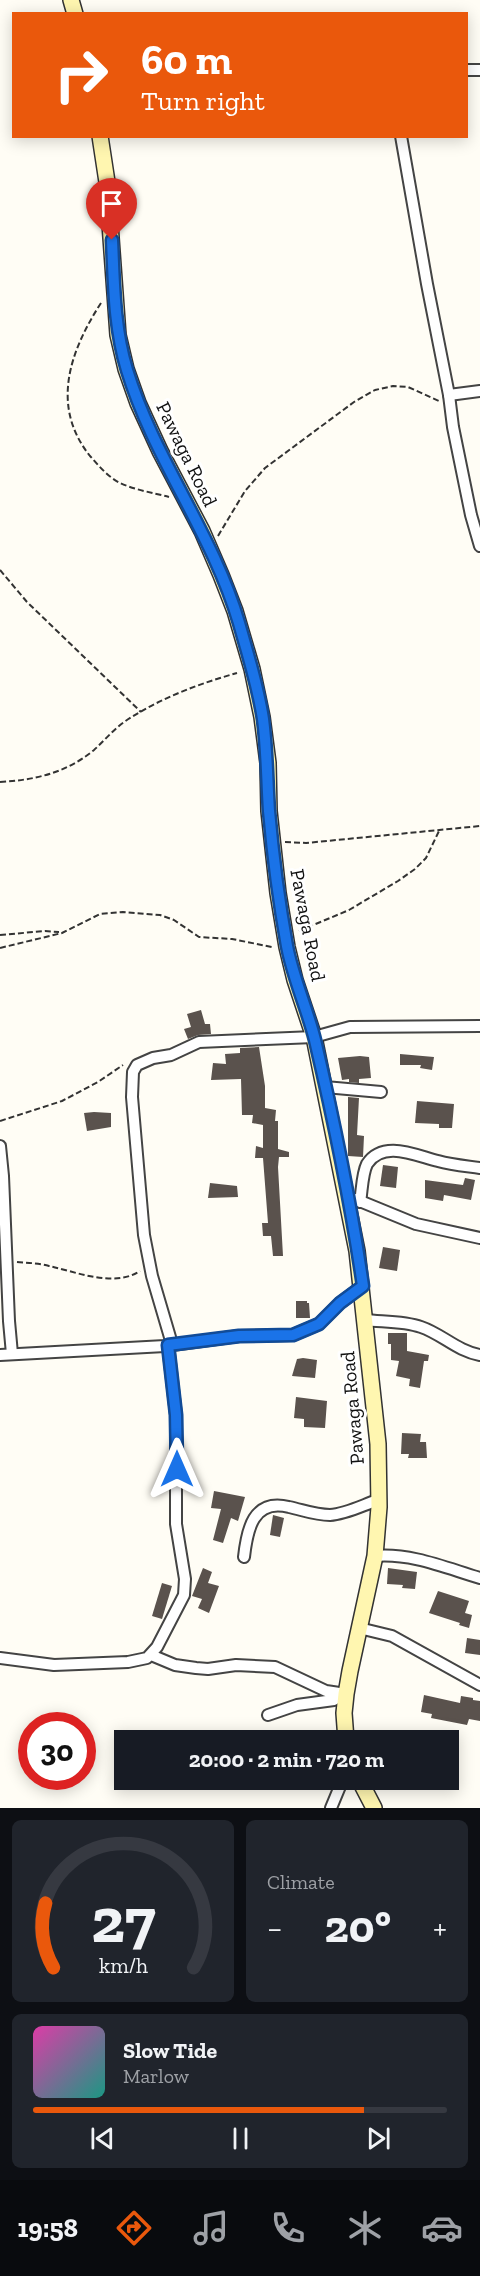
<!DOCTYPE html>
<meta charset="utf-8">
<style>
:root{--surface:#171b24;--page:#20242c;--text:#f1f3f6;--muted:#9ea1a6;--line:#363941;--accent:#ea580c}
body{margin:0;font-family:"Zilla Slab",serif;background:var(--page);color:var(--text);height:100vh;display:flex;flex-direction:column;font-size:22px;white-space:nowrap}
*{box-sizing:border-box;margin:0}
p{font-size:20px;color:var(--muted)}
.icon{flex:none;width:33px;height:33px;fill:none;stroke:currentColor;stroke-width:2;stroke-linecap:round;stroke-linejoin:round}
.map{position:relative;height:1808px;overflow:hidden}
.drawer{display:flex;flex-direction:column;gap:12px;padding:12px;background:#0d0f14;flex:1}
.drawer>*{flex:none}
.guide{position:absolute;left:12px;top:12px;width:456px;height:126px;border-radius:0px;box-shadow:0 3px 15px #0003;background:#ea580c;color:#fff;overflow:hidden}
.speed{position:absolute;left:18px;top:1712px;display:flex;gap:12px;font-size:30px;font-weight:700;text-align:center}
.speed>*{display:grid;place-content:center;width:78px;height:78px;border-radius:50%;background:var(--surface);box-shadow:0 3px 15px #0003;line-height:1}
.speed .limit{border:9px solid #d22;background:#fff;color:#111}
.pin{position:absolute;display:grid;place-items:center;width:51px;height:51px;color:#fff;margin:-62px -26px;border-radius:50% 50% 50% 0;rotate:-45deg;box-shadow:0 0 6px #0007}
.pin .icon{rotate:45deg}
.me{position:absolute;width:66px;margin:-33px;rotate:0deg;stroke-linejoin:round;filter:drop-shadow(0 0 4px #0008)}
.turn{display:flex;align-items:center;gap:21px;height:126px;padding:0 30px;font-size:27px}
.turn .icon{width:78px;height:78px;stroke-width:2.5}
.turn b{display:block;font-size:42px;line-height:51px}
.big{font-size:45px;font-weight:700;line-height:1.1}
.drawer .card{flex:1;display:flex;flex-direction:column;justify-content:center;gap:9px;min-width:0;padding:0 21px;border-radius:9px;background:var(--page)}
.drawer .dial{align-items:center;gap:0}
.dial svg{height:156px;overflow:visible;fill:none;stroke:var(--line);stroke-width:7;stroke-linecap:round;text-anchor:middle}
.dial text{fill:var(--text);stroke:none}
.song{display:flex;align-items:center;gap:18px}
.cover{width:72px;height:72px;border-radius:9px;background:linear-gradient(135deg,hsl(320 70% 55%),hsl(170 70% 35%))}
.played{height:6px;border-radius:3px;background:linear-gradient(90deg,var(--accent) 80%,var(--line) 80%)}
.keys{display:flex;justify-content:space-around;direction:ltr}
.heat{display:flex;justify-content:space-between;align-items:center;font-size:33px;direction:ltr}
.drawer .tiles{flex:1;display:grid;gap:12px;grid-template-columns:1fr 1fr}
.card:last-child{grid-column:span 2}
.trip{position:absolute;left:114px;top:1730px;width:345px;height:60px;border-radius:0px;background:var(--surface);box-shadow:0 3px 15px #0003;font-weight:700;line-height:60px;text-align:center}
.dock{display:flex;height:96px;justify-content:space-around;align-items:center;background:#090b0e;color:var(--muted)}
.dock .icon{width:42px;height:42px}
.dock .on{color:var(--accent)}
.dock b{font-size:27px;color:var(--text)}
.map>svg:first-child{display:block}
</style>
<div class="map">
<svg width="480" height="1808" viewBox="0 0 480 1808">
<rect width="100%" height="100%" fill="#fffdf5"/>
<g fill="#5a524d">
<path d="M 201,1010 L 205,1024 L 210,1024 L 211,1034 L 198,1035 L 188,1039 L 184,1029 L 191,1027 L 187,1014 Z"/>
<path d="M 259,1047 L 265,1086 L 265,1108 L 276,1110 L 275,1121 L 278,1121 L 278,1149 L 289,1152 L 289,1157 L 279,1157 L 278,1167 L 283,1256 L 273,1256 L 271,1236 L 263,1236 L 262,1223 L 268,1223 L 263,1158 L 255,1158 L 256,1146 L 263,1148 L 263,1125 L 252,1123 L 253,1115 L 242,1115 L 241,1079 L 211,1080 L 213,1063 L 226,1064 L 225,1054 L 240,1053 L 240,1048 Z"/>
<path d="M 400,1054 L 434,1057 L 432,1070 L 420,1068 L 421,1065 L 400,1065 Z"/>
<path d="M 360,1056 L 369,1057 L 371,1078 L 359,1079 L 359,1083 L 349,1082 L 349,1079 L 342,1080 L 338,1058 Z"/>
<path d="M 348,1097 L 359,1098 L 357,1135 L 364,1136 L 363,1157 L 348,1156 Z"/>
<path d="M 417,1101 L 454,1104 L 452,1128 L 439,1128 L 439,1124 L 415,1123 Z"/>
<path d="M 94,1112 L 111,1113 L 111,1127 L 87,1131 L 84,1113 Z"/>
<path d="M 383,1165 L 398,1167 L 396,1188 L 380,1186 Z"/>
<path d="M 465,1178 L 475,1180 L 471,1200 L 444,1195 L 443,1201 L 425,1198 L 425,1180 L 463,1185 Z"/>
<path d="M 210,1183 L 237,1186 L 238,1197 L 208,1198 Z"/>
<path d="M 383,1247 L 400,1250 L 397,1271 L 379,1268 Z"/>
<path d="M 296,1301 L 307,1301 L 307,1303 L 309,1303 L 310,1318 L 296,1318 Z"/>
<path d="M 388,1333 L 407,1333 L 407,1351 L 429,1355 L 428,1361 L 424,1361 L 420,1388 L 409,1386 L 410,1379 L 396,1376 L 399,1361 L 391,1360 L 391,1344 L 388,1344 Z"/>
<path d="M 303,1358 L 317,1360 L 315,1378 L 292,1376 L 297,1359 Z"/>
<path d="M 296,1397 L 327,1401 L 325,1428 L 304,1427 L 304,1419 L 294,1418 Z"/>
<path d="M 402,1433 L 421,1434 L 420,1442 L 426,1442 L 427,1458 L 408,1458 L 409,1454 L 401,1454 Z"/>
<path d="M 214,1491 L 245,1497 L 238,1521 L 231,1518 L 223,1543 L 213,1540 L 221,1509 L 211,1508 Z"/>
<path d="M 273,1515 L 284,1518 L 280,1537 L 270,1535 Z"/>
<path d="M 203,1568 L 212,1572 L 208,1583 L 219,1586 L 209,1613 L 198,1608 L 202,1599 L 192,1596 Z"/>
<path d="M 388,1568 L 417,1572 L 415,1589 L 402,1588 L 403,1585 L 387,1584 Z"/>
<path d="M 162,1583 L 172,1586 L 162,1619 L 152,1616 Z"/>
<path d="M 438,1591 L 469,1601 L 465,1613 L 472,1615 L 469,1628 L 459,1625 L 460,1623 L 429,1613 Z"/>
<path d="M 467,1638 L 480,1640 L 480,1655 L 465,1653 Z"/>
<path d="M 424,1695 L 460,1703 L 461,1696 L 473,1698 L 473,1700 L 480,1701 L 480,1721 L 469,1719 L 467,1725 L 431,1718 L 432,1714 L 421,1712 Z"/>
</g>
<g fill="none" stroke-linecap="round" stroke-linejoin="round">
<defs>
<g id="street">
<path d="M 466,70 L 480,70"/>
<path d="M 401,136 L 427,284 L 449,395 L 453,427 L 471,515 L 480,546"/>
<path d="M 449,395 L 480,391"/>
<path d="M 325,1087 L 381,1092"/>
<path d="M 0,1146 L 3,1176 L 9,1321 L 12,1354"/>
<path d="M 355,1199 L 416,1224 L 480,1238"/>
<path d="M 360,1202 C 362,1191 362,1174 367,1164 C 383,1139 417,1156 438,1161 C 452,1165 466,1166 480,1168"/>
<path d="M 365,1320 C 383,1322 404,1321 421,1327 C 442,1334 457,1351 480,1355"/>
<path d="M 172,1344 L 152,1276 L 144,1235 L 132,1097 L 133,1072 L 137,1065 L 153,1058 L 171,1055 L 199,1042 L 314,1037 L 350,1027 L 480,1026"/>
<path d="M 0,1355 L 165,1346 L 239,1336 L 293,1335 L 319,1324 L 340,1303 L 363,1286"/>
<path d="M 375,1556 C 412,1553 446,1568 480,1578"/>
<path d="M 244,1557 C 247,1530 253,1498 289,1507 C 303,1510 315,1515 330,1515 C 346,1514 363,1505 378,1500"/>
<path d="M 359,1628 L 392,1636 L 480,1685"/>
<path d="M 151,1655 L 175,1665 L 196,1668 L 208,1669 L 236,1665 L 275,1667 L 326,1691 L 346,1694"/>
<path d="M 0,1658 L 54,1665 L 128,1662 L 147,1658 L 157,1647 L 184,1595 L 185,1579 L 176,1524 L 176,1415 L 168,1345"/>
<path d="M 268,1715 L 297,1705 L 334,1700 L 341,1694"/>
<path d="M 331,1808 L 343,1779"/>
</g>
<g id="secondary">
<path d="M 71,0 L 75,14"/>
<path d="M 100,136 L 107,182 L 118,335 L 126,369 L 138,403 L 160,451 L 202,531 L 221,575 L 235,611 L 252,669 L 262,717 L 268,763 L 269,811 L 278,893 L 287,947 L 295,980 L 314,1037 L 357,1251 L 378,1444 L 379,1507 L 375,1556 L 350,1671 L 346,1694 L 344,1713 L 346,1740"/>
<path d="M 359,1779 L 374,1808"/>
</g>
</defs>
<use href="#street" stroke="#444" stroke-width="14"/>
<use href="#secondary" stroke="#333" stroke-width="18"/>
<g stroke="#333" stroke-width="2" stroke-dasharray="6 3" stroke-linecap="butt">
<path d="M 101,303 C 70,351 50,406 90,456 C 99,466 108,477 120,483 C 135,490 154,493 169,497"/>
<path d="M 218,536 L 245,491 L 265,468 L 354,402 L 375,390 L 393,386 L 408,387 L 439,401"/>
<path d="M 0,570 L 27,602 L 141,712"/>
<path d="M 0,782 C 35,780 66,773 94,750 C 104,741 113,730 124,722 C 158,699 198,684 237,673"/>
<path d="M 285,842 L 306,843 L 480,826"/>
<path d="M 299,931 L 349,910 L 398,881 L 415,869 L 426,858 L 439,831"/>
<path d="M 0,935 L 45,931 L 59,932"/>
<path d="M 0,948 L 62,933 L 100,914 L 123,912 L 160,915 L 174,920 L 199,937 L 232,939 L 272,947"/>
<path d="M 0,1121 L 62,1101 L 98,1082 L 123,1065"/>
<path d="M 17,1262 C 28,1263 39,1263 49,1266 C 77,1272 114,1288 140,1271"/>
</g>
<use href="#street" stroke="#fff" stroke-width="10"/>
<use href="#secondary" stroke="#fff6b0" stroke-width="15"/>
</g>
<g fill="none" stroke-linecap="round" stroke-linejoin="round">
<defs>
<path id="route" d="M 112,240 C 114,283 114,328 127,370 C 154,459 213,534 239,623 C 248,655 258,686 263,719 C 267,749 267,780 269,811 C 273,856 279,902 287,946 C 293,978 307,1008 315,1040 C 334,1121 351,1204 363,1286 L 340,1303 L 319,1324 L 293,1335 L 239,1336 L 168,1345 L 176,1415 L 177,1469"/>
</defs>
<use href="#route" stroke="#114b97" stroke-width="15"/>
<use href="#route" stroke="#1a73e8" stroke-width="10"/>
</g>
<g text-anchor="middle" stroke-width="6" stroke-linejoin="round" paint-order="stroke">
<g font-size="20" fill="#111" stroke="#fff">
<text transform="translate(187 454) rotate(64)" y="7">Pawaga Road</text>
<text transform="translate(308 925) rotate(79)" y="7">Pawaga Road</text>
<text transform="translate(352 1408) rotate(-95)" y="7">Pawaga Road</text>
</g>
</g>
</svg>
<div class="speed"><div class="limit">30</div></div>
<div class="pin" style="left:112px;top:240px;background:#d93025"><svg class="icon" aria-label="arrive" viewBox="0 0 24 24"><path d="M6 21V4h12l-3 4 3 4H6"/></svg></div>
<svg class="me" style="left:177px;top:1469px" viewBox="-20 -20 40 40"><path d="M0-17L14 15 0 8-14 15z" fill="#1a73e8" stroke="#fff" stroke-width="4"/></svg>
<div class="trip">20:00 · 2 min · 720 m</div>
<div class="guide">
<div class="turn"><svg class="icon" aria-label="right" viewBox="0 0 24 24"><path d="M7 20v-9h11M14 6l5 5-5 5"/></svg><div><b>60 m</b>Turn right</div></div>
</div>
</div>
<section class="drawer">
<div class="tiles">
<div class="card dial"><svg viewBox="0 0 100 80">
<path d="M14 69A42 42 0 1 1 86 69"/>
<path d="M14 69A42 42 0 0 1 10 36" stroke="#ea580c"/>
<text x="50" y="56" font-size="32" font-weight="700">27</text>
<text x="50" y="72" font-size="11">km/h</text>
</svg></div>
<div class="card"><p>Climate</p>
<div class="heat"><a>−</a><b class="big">20°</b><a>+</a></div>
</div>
<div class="card">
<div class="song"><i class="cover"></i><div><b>Slow Tide</b><p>Marlow</p></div></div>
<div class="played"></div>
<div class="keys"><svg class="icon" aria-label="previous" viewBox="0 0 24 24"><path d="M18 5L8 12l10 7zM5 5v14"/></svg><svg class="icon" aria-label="pause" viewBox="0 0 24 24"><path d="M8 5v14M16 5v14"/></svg><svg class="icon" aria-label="next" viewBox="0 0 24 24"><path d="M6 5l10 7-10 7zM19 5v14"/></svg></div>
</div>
</div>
</section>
<nav class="dock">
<b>19:58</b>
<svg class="icon on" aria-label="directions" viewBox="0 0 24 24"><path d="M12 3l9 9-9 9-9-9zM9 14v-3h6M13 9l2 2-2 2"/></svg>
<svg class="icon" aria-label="music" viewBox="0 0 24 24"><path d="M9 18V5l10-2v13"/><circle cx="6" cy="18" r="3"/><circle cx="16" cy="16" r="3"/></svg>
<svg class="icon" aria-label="phone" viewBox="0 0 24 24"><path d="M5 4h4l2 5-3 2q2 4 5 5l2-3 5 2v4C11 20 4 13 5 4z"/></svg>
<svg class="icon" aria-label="climate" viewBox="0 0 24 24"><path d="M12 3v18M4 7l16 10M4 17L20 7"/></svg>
<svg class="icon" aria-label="car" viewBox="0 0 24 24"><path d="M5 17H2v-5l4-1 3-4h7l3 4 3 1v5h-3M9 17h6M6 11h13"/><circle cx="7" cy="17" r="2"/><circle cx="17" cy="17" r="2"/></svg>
</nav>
